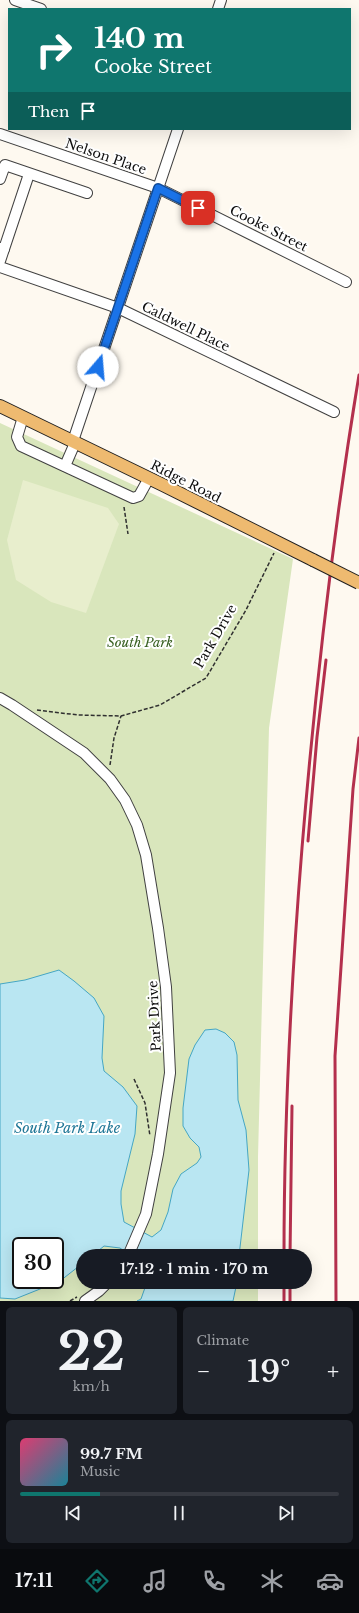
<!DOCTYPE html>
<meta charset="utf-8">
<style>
:root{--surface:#171b24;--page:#20242c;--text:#f1f3f6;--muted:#9ea1a6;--line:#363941;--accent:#0f766e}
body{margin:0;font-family:"Libre Baskerville",serif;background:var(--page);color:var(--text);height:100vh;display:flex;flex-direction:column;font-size:15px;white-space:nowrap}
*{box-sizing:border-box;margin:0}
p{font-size:13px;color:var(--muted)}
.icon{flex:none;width:22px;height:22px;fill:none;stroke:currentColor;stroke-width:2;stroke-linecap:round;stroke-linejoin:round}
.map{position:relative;height:1301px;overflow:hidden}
.sheet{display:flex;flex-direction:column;gap:6px;padding:6px;background:#0d0f14;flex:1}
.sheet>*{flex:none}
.guide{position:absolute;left:8px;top:8px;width:343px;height:122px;border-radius:0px;box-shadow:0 4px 16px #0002;background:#0f766e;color:#fff;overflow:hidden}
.speed{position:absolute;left:12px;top:1237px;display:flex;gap:8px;font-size:20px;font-weight:700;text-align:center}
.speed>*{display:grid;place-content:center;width:52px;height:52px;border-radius:50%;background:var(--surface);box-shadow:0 4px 16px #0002;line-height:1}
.speed .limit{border:2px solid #111;border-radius:6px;background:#fff;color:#111}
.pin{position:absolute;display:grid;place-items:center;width:34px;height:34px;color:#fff;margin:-17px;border-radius:8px;box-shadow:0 2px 6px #0006}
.me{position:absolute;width:44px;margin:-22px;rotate:18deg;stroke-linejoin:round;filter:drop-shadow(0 0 3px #0008)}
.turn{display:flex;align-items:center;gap:14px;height:84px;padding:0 20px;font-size:18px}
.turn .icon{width:52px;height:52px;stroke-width:2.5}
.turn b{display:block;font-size:28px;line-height:34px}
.then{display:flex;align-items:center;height:38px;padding:0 20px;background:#0003;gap:8px;font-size:15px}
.big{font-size:30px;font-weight:600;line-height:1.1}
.sheet .widget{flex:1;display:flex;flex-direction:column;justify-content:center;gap:6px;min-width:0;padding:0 14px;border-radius:6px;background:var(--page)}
.sheet .dial{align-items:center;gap:0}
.dial b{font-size:52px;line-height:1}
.song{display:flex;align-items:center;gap:12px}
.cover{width:48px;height:48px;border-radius:6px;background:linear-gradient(135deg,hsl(340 70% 55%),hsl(190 70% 35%))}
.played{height:4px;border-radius:2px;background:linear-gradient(90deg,var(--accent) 25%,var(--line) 25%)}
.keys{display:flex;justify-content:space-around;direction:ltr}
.heat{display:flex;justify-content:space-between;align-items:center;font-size:22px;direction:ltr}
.sheet .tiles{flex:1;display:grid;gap:6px;grid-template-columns:1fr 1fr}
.widget:last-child{grid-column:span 2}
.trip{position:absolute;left:76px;top:1249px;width:236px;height:40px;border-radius:20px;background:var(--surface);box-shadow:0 4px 16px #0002;font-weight:600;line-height:40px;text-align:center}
.menu{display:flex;height:64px;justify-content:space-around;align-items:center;background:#090b0e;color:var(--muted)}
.menu .icon{width:28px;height:28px}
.menu .active{color:var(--accent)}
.menu b{font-size:18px;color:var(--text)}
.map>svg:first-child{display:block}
</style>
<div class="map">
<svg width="359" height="1301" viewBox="0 0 359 1301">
<rect width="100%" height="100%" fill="#fef9f0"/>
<path fill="#d9e6bc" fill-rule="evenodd" d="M 0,423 L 293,559 L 269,728 L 258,1157 L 258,1256 L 83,1256 L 83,1282 L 258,1282 L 258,1301 L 0,1301 ZM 21,1246 L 55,1246 L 55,1280 L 21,1280 Z"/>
<path fill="#e8eecd" d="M 23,480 L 108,508 L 119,524 L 86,613 L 51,602 L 16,580 L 7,540 Z"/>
<g fill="#b9e6f2" stroke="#45a6c4" fill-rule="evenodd">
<path d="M 59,970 L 74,981 L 94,998 L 104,1016 L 102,1058 L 104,1071 L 123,1087 L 137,1106 L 135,1134 L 121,1191 L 121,1204 L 124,1222 L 152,1237 L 161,1230 L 168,1212 L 173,1189 L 181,1174 L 197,1163 L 201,1157 L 199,1147 L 190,1138 L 183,1126 L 183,1108 L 189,1059 L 195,1045 L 205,1030 L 216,1029 L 225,1033 L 234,1042 L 237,1055 L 238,1100 L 246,1130 L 249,1170 L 239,1256 L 131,1256 L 120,1248 L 104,1246 L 92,1256 L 83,1256 L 83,1263 L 60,1281 L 15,1299 L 0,1298 L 0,984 L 25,980 ZM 21,1246 L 55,1246 L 55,1280 L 21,1280 Z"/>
<path d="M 147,1282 L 237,1282 L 233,1301 L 137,1301 L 141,1299 Z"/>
</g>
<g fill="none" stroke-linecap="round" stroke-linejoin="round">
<defs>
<g id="minor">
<path d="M 15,0 L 41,9"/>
<path d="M 218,9 L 221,0"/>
<path d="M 0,134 L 158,188 L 346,282"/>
<path d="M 0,179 L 5,165 L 87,193"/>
<path d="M 0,248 L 4,249 L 29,174"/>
<path d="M 0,261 L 4,249"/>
<path d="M 0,267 L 118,308 L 334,412"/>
<path d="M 23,417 L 17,437 L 21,446 L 133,498 L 139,496 L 149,478"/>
<path d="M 73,441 L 178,129"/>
<path d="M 65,466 L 75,443"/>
<path d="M 0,698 L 12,705 L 84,753 L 110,779 L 125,800 L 137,825 L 146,855 L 158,928 L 166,987 L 170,1073 L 158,1154 L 146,1214 L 128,1256"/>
<path d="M 85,1301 L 99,1291 L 108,1282"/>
</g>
<path id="major" d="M 0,406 L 163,485 L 313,560"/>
</defs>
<use href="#minor" stroke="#414141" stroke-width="12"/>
<use href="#major" stroke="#1f1f1f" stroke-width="14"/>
<g stroke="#303030" stroke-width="1.5" stroke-dasharray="4 2" stroke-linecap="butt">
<path d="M 124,507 L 128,534"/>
<path d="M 37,710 L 78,715 L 121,716 L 160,705 L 206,678 L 246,610 L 274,553"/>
<path d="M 110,765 L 114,738 L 121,716"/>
<path d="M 134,1079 L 145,1103 L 150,1136"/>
<path d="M 70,1301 L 77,1297"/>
</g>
<use href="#minor" stroke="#fff" stroke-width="10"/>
<use href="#major" stroke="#eeba70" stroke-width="12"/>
<g stroke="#b4304d" stroke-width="3">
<path d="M 308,841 L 317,737 L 326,660"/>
<path d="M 284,1256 C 284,1119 291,984 302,848 C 315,690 333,532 359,375"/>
<path d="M 290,1256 L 292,1106"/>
<path d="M 284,1282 L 284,1301"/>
<path d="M 290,1282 L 290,1301"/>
<path d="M 336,1301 L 335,1056 L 353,789 L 359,738"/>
</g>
<defs>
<path id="major-bridge" d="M 313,560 L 359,583"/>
</defs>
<use href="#major-bridge" stroke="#1f1f1f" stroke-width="14" stroke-linecap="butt"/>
<use href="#major-bridge" stroke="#eeba70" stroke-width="12"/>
</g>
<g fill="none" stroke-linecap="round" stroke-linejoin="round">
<defs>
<path id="route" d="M 98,367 L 158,188 L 198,208"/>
</defs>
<use href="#route" stroke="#114b97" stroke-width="10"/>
<use href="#route" stroke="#1a73e8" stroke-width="7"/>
</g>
<g text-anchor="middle" stroke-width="4" stroke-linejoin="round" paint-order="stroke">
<g font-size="13" fill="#0e0e0e" stroke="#fff">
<text transform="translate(106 156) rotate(19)" y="5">Nelson Place</text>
<text transform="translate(269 228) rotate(27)" y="5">Cooke Street</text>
<text transform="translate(186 326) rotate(26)" y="5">Caldwell Place</text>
<text transform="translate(186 481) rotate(27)" y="5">Ridge Road</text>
<text transform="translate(215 636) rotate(-60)" y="5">Park Drive</text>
<text transform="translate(154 1016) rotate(-93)" y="5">Park Drive</text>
</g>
<g font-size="13" font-style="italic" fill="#3a6123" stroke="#fff">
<text x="140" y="647">South Park</text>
</g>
<g font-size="14" font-style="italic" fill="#207797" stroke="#fff">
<text x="67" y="1133">South Park Lake</text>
</g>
</g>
</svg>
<div class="speed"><div class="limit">30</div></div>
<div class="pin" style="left:198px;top:208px;background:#d93025"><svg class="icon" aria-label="arrive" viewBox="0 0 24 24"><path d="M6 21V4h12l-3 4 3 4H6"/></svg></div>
<svg class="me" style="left:98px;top:367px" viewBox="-20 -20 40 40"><circle r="19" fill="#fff"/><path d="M0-13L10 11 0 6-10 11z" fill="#1a73e8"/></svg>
<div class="trip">17:12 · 1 min · 170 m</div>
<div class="guide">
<div class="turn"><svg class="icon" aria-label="right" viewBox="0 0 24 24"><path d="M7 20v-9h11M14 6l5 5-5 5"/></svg><div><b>140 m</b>Cooke Street</div></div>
<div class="then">Then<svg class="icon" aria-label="arrive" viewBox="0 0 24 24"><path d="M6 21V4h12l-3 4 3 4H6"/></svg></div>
</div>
</div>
<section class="sheet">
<div class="tiles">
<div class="widget dial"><b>22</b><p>km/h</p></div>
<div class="widget"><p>Climate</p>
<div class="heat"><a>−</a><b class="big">19°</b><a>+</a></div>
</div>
<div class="widget">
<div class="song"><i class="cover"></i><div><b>99.7 FM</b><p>Music</p></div></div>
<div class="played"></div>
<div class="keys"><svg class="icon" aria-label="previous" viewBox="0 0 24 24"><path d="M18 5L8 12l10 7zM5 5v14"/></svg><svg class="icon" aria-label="pause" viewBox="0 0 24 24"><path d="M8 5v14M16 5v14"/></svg><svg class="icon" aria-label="next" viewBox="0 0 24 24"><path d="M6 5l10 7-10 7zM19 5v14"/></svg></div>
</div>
</div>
</section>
<nav class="menu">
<b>17:11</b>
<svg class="icon active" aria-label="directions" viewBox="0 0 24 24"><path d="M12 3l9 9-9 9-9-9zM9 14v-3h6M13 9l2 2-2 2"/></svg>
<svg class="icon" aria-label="music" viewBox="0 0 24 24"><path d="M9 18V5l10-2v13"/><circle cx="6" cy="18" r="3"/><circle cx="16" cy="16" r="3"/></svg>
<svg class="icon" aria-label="phone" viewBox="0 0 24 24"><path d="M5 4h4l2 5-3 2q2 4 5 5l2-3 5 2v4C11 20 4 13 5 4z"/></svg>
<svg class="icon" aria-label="climate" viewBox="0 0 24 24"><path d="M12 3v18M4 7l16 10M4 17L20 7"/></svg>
<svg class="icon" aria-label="car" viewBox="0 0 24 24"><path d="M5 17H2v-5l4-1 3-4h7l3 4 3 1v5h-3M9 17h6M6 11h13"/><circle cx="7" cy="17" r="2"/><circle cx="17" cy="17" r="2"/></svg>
</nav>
